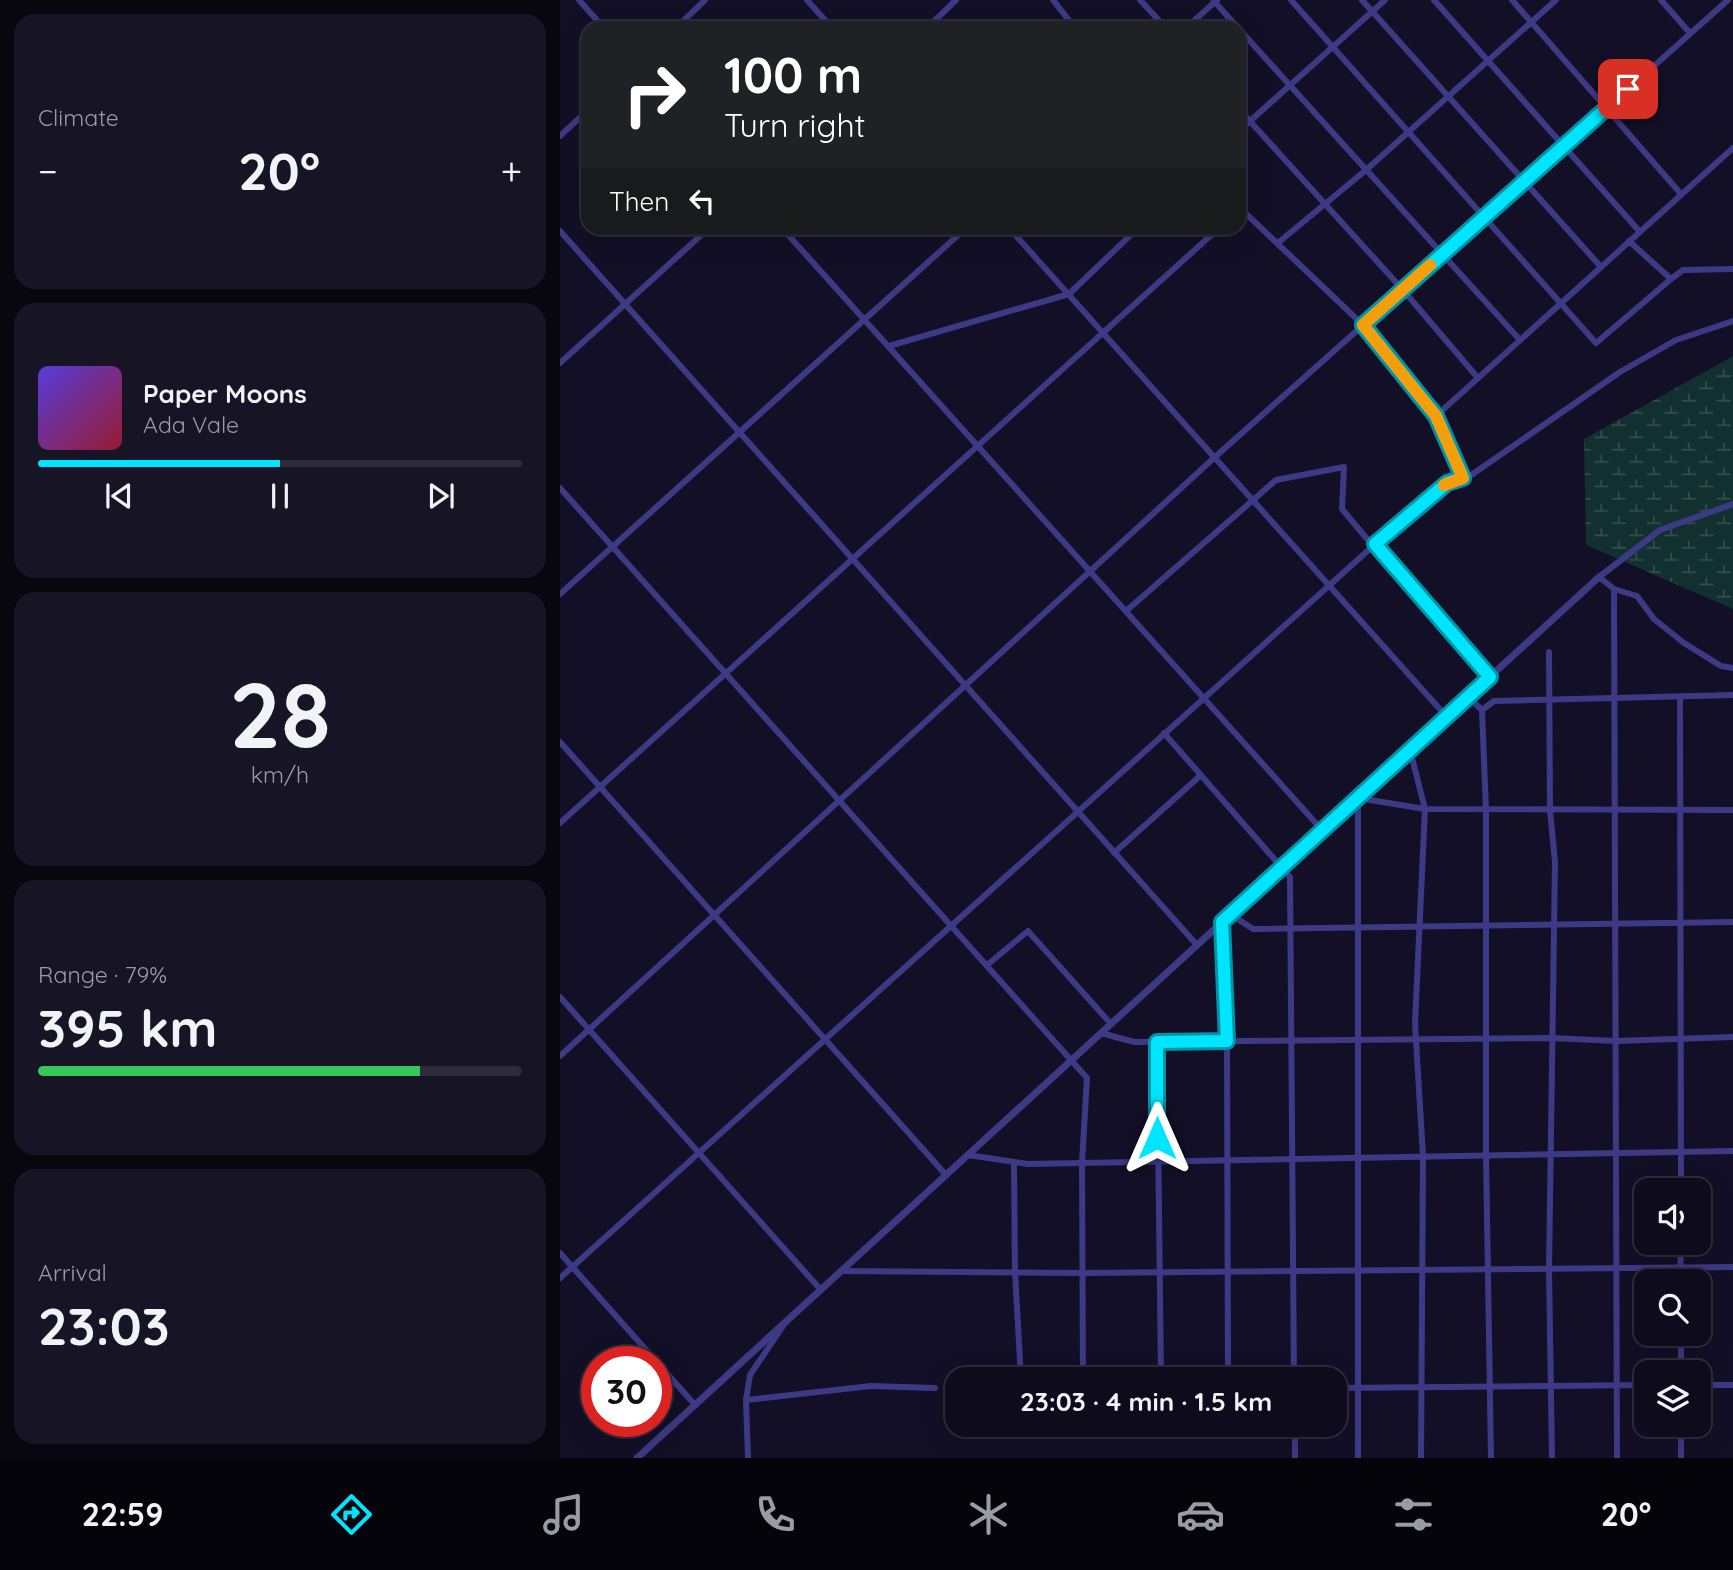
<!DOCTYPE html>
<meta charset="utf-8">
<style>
:root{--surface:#0e0b1c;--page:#171425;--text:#f1f3f6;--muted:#9b9ba3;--line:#2e2b3b;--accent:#00e5ff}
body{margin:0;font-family:Quicksand,sans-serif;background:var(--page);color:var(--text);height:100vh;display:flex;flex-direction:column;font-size:26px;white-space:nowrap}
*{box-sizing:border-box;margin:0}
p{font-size:23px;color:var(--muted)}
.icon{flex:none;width:38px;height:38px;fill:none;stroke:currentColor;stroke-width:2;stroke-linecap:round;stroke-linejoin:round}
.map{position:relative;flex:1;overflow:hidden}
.drawer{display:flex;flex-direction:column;gap:14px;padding:14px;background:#08060f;width:560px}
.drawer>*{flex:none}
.banner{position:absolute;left:21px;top:21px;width:665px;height:214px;border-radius:21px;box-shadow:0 7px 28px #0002,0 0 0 2px var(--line);background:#202124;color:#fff;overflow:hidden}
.buttons{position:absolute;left:1074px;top:1178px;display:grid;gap:14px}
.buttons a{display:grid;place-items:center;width:77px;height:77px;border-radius:14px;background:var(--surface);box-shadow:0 7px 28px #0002,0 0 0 2px var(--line);font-size:35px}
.speed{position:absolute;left:21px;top:1346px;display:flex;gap:14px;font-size:35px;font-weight:700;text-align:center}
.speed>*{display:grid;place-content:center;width:91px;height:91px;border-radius:50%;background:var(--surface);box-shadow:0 7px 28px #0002,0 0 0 2px var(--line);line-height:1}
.speed .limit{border:10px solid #d22;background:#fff;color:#111}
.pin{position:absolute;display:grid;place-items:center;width:60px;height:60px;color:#fff;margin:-30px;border-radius:14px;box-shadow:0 4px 10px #0006}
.me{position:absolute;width:77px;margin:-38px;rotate:0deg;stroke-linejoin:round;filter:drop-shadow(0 0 5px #0008)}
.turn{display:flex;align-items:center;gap:24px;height:147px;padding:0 28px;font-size:32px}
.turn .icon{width:91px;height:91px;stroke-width:2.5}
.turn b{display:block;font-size:49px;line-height:60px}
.then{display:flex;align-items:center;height:66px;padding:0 28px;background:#0003;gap:14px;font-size:26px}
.big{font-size:52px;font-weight:800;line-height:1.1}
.drawer .tile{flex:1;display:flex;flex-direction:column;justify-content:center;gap:10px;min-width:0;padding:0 24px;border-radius:21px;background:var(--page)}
.drawer .dial{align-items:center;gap:0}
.dial b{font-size:91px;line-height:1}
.song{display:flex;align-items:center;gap:21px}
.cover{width:84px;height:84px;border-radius:10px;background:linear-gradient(135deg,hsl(250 70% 55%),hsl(350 70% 35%))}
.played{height:7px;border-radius:4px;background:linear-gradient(90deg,var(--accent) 50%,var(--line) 50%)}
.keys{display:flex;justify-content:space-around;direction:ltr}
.heat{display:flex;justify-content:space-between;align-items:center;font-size:38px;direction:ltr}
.charge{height:10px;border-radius:5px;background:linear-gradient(90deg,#34c759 79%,var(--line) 0)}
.trip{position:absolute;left:385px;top:1367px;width:402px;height:70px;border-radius:21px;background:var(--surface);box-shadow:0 7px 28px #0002,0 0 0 2px var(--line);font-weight:800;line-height:70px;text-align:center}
.dock{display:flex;height:112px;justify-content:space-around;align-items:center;background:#06040b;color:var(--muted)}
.dock .icon{width:49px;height:49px}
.dock .on{color:var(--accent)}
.dock b{font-size:32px;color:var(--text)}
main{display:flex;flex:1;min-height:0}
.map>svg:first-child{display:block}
</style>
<main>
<section class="drawer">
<div class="tile"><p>Climate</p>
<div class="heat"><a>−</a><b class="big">20°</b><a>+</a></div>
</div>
<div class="tile">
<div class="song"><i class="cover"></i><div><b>Paper Moons</b><p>Ada Vale</p></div></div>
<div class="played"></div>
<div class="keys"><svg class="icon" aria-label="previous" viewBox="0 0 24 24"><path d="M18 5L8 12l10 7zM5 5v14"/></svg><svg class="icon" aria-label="pause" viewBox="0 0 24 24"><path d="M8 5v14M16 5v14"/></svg><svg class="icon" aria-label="next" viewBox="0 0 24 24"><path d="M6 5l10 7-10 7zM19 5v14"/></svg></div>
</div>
<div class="tile dial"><b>28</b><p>km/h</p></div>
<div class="tile"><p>Range · 79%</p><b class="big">395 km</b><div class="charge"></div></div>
<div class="tile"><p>Arrival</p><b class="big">23:03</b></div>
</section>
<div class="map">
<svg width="1173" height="1458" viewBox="0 0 1173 1458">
<defs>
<pattern id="wetland-marsh" width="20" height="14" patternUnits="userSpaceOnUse" patternTransform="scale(1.75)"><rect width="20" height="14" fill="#12302f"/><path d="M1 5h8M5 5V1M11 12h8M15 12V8" fill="none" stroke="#344d4e"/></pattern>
</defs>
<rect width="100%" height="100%" fill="#130f26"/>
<path fill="url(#wetland-marsh)" d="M 1173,356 L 1173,609 L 1026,545 L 1024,439 Z"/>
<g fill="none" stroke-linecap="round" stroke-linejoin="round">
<g stroke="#3d3a85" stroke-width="6">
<path d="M 19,0 L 44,28"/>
<path d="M 247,0 L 272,28"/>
<path d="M 493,0 L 515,28"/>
<path d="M 580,0 L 606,28"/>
<path d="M 731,0 L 1036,343 L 1111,279"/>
<path d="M 802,0 L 1041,267"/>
<path d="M 874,0 L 1080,232"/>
<path d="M 952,0 L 1121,194"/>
<path d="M 1101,0 L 1130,33"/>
<path d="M 654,1 L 678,28"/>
<path d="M 116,28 L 145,0"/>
<path d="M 367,28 L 396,0"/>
<path d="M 626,28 L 657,0"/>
<path d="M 679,29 L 960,340"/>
<path d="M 679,109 L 843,290 L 918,378"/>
<path d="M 679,131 L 825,0"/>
<path d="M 0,136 L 28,110"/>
<path d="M 679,207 L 803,325 L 876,416 L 903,478"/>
<path d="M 222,228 L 762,830"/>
<path d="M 449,228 L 886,716"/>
<path d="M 0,231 L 637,945"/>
<path d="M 1069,241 L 1111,279 L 1123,270 L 1173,269"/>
<path d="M 719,242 L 806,170 L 996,0"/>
<path d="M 329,346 L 509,294 L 578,228"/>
<path d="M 0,363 L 149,228"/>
<path d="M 876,416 L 1173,148"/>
<path d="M 0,488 L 527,1078 L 522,1163 L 523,1379"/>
<path d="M 1173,504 L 1100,530 L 1039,577 L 1054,589 L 1077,596 L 1094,619 L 1124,643 L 1161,666 L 1173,668"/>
<path d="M 815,544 L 930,677"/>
<path d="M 1054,589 L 1057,1458"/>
<path d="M 0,594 L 406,228"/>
<path d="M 566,611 L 716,480 L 784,467 L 782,509 L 813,546 L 887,483 L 898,477 L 907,478 L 1060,372 L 1116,340 L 1173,321"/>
<path d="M 989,652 L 990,810 L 995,862 L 989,1269 L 992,1458"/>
<path d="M 908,697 L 922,710 L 926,810 L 926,1155 L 931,1458"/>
<path d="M 1120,697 L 1121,1190"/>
<path d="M 922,710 L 934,701 L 1173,695"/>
<path d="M 604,733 L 730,877 L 734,1379"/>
<path d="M 0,742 L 386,1175"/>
<path d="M 850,750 L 865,809 L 855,1023 L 863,1156 L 861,1458"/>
<path d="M 0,823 L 659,228"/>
<path d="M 554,853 L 641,775"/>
<path d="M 670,914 L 693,929 L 1173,922"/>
<path d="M 662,922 L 667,1041 L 668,1379"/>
<path d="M 427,965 L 468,931 L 551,1024"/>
<path d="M 0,997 L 261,1290"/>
<path d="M 541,1033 L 574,1042 L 991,1038 L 1056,1041 L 1173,1037"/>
<path d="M 597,1042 L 601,1379"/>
<path d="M 0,1056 L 655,457 L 1168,0"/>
<path d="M 408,1155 L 468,1164 L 1173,1151"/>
<path d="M 454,1162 L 455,1272 L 461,1379"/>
<path d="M 0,1253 L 135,1405"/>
<path d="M 281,1271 L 522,1273 L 1173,1267"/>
<path d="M 0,1278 L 813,546"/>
<path d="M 1120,1281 L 1121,1242"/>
<path d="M 223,1326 L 190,1375 L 186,1400 L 311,1386 L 375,1388"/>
<path d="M 1121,1334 L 1121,1372"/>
<path d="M 1139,1385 L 1173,1385"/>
<path d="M 775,1388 L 1087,1385"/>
<path d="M 186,1400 L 188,1458"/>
<path d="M 735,1424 L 735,1458"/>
<path d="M 1121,1424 L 1121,1458"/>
<path d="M 798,1458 L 798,798 L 865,809 L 1173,810"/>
</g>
<path stroke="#3d3a85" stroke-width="7" d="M 77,1458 L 1039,577"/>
</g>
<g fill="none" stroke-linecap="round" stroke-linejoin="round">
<defs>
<path id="route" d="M 597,1138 L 597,1042 L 667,1041 L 662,922 L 930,677 L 815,544 L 887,483 L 903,478 L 876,416 L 803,325 L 1068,89"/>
</defs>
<use href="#route" stroke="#0095a6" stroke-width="18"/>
<use href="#route" stroke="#00e5ff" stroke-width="12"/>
<path stroke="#f59e0b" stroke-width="12" d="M 870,265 L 803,325 L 876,416 L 903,478 L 884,485"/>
</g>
</svg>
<div class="buttons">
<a><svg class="icon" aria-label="sound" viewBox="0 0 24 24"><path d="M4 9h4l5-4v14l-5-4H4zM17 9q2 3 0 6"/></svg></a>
<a><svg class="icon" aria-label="search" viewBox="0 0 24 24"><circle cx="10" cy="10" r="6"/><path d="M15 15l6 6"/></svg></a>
<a><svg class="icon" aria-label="layers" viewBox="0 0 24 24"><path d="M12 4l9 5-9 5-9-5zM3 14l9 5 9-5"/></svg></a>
</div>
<div class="speed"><div class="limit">30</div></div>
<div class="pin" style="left:1068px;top:89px;background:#d93025"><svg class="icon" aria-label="arrive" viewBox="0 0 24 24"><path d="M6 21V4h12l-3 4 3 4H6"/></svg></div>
<svg class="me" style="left:597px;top:1138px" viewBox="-20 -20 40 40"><path d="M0-17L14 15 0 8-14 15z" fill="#00e5ff" stroke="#fff" stroke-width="4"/></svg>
<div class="trip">23:03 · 4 min · 1.5 km</div>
<div class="banner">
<div class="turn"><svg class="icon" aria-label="right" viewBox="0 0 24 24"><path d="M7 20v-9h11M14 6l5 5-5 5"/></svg><div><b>100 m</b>Turn right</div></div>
<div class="then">Then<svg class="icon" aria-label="left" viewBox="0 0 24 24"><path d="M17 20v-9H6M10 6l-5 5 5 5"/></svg></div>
</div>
</div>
</main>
<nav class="dock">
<b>22:59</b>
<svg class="icon on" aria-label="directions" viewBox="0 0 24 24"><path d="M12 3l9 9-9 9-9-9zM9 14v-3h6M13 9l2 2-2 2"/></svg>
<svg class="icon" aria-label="music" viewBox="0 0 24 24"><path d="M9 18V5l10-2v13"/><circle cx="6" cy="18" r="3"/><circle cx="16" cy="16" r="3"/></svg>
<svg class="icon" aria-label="phone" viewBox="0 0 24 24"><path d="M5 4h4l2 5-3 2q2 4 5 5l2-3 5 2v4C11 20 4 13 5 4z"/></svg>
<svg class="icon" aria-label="climate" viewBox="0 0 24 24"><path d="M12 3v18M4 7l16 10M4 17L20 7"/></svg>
<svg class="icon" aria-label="car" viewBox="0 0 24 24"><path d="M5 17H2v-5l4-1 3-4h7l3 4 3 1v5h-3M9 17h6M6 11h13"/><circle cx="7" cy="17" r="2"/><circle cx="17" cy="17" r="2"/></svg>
<svg class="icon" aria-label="filters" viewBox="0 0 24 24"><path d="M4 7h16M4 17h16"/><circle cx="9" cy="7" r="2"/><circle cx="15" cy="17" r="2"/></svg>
<b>20°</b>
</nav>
